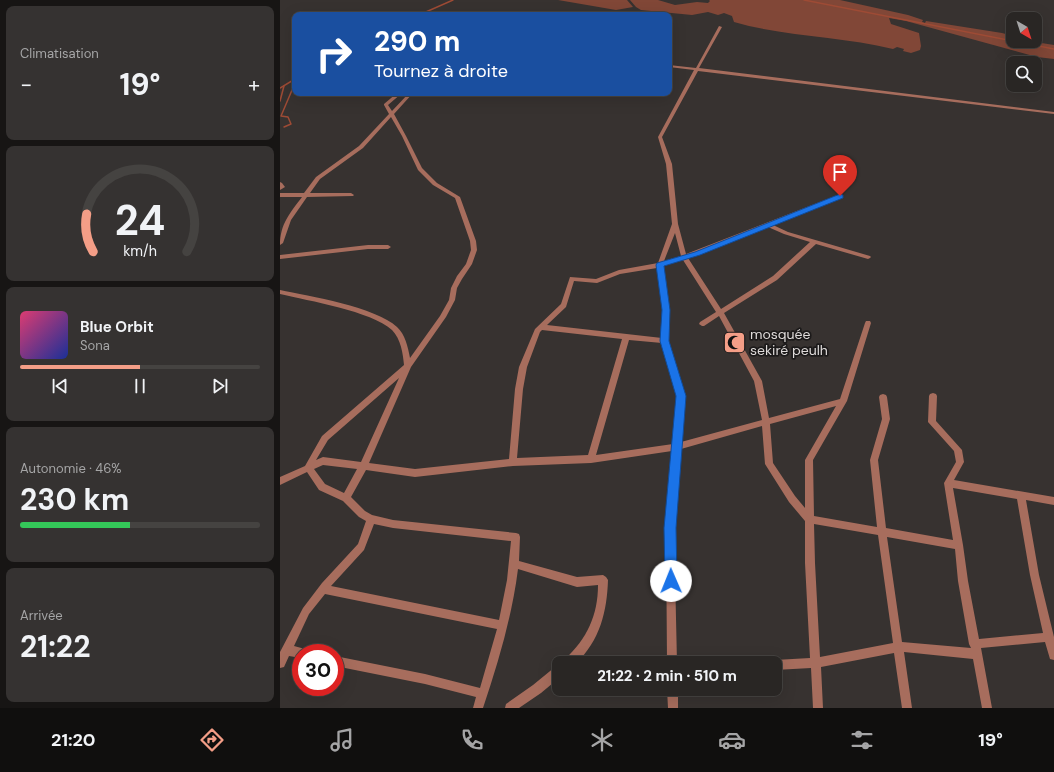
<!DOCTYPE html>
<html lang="fr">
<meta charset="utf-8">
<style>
:root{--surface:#292624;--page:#353231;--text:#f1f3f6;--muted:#a5a5a6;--line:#454341;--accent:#f49e87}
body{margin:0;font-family:"DM Sans",sans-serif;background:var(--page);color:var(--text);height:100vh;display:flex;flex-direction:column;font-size:15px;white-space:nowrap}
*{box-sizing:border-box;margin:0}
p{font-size:13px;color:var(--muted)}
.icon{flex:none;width:22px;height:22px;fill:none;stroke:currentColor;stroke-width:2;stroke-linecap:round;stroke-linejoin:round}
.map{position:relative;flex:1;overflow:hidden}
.panel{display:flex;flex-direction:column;gap:6px;padding:6px;background:#171514;width:280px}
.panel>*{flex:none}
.top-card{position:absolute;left:12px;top:12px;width:380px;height:84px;border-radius:8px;box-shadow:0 4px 16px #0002,0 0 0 1px var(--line);background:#1a4fa0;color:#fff;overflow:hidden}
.needle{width:26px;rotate:141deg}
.buttons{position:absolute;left:726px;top:12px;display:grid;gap:8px}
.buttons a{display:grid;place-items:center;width:36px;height:36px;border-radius:8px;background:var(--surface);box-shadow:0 4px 16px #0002,0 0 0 1px var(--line);font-size:20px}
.speed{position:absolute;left:12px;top:644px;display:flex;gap:8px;font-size:20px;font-weight:700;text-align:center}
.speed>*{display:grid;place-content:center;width:52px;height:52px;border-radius:50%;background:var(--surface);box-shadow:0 4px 16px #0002,0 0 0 1px var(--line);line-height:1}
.speed .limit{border:6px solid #d22;background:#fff;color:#111}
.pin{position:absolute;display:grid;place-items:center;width:34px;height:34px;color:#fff;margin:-41px -17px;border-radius:50% 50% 50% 0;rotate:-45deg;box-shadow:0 0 4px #0007}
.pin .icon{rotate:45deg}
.me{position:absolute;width:44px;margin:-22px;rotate:359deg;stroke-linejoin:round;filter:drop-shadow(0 0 3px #0008)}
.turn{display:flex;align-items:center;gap:14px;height:84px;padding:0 16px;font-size:18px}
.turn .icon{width:52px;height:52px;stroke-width:2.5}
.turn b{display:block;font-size:28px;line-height:34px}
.big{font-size:30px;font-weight:700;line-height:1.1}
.panel .card{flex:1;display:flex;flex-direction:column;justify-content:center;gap:6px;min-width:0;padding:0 14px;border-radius:8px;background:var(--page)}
.panel .dial{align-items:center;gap:0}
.dial svg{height:104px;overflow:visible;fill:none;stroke:var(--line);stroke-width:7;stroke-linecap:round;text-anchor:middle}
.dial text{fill:var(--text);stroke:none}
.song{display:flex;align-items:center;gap:12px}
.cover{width:48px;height:48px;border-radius:6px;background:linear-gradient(135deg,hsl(340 70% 55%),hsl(230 70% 35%))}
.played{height:4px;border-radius:2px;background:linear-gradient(90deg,var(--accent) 50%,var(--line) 50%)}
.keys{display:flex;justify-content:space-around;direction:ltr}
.heat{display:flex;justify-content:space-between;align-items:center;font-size:22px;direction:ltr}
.charge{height:6px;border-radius:3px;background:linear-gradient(90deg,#34c759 46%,var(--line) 0)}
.trip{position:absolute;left:272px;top:656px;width:230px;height:40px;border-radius:8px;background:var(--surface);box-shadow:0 4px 16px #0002,0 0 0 1px var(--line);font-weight:700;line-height:40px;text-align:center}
.tabs{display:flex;height:64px;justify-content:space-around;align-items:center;background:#100f0e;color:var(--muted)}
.tabs .icon{width:28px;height:28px}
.tabs .current{color:var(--accent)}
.tabs b{font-size:18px;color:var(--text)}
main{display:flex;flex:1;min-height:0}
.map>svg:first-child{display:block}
</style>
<main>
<section class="panel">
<div class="card"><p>Climatisation</p>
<div class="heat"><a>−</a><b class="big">19°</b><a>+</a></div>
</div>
<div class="card dial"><svg viewBox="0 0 100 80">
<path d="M14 69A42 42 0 1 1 86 69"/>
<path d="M14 69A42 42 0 0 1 9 40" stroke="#f49e87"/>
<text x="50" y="56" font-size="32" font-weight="700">24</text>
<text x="50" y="72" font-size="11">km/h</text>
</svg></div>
<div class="card">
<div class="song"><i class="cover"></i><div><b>Blue Orbit</b><p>Sona</p></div></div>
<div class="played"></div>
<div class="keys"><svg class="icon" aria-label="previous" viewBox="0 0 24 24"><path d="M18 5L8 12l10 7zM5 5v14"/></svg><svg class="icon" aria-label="pause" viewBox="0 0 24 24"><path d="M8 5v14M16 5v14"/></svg><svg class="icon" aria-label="next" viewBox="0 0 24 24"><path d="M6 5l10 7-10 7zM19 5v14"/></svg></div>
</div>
<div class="card"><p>Autonomie · 46%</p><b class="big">230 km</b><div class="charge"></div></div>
<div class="card"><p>Arrivée</p><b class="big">21:22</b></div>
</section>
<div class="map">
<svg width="774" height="708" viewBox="0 0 774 708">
<rect width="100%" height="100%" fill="#373230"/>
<g fill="#814737">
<path d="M 278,0 L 347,0 L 353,7 L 336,10 Z"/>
<path d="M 350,0 L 378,0 L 395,5 L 417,2 L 428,3 L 430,1 L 429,0 L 560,0 L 628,15 L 643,20 L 642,22 L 645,23 L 646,21 L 722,33 L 733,36 L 733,41 L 749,41 L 774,45 L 774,59 L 757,57 L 626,21 L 609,18 L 611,24 L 639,33 L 641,46 L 640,50 L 631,53 L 623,51 L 624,49 L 617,47 L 613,49 C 561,36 506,37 454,22 L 452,16 L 444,13 L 438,15 L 428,12 L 412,15 L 361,10 L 356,7 Z"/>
</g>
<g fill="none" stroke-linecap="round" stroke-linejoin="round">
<g stroke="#9e4b35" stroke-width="1.5">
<path d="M 524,0 L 774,49"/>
<path d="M 139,15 L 173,0"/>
<path d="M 0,88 L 15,79"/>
<path d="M 0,101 L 4,86"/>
<path d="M 4,127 L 11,124 L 8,117 L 1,116 L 15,83"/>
</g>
<g fill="#a76d5d" fill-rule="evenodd">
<path d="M 233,11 L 236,12 L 232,15 L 228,15 Z"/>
<path d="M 439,26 L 442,27 L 419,68 L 774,112 L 774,114 L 418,71 L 382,137 L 392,164 L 398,224 L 406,254 L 558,195 L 562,195 L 562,197 L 493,225 L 508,232 L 590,256 L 591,257 L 590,258 L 588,259 L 536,244 L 497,280 L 444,313 L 482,381 L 489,418 L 560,399 L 585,323 L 586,321 L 590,321 L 591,323 L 567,401 L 533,460 L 534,516 L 597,527 L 590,460 L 602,419 L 599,397 L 600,395 L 603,394 L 606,395 L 607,397 L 610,419 L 598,460 L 606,528 L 673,540 L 664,483 L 676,462 L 674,451 L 648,422 L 649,396 L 650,394 L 653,393 L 656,394 L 657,396 L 656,421 L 682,450 L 684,462 L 674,480 L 774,497 L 774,505 L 746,500 L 759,575 L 774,637 L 774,660 L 770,659 L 765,642 L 701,648 L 712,708 L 702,708 L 693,659 L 624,652 L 632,708 L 622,708 L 614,653 L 541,667 L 543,708 L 533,708 L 531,668 L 495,670 L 495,663 L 491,663 L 491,661 L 495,660 L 530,658 L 525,563 L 525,521 L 509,502 L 485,464 L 482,426 L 401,449 L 394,528 L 397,663 L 387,663 L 386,528 L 392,451 L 311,463 L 233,466 L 135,477 L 86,470 L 71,497 L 85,511 L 92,515 L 113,520 L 236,533 L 239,534 L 240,537 L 239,561 L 297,577 L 323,575 L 326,577 L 328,580 C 327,611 320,641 296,663 L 284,663 L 285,659 C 307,639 318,615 318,585 L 297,587 L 238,569 C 232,617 218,663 203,708 L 193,708 L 196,697 L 145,684 L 55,666 L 55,656 L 145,674 L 200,688 L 217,629 L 45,594 L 29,614 L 14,646 L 25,649 L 26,653 L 21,653 L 21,658 L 9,656 L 4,667 L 0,668 L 0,652 L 23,608 L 42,583 L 78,544 L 86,521 L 79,517 L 63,501 L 39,490 L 27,472 L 0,485 L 0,477 L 25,466 L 42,436 L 124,365 C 123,354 121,339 112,330 C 91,311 29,301 0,294 L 0,290 C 29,296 96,307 117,327 C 125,334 128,347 130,358 L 160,316 L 169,300 L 171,288 L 177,276 L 186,264 L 191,250 L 190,241 L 175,198 L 153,185 L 138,170 L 122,136 L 111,117 L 83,148 L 40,179 L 30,193 L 71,193 L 74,195 L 73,196 L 27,197 L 11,220 L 3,243 L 0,245 C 0,224 10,213 22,197 L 0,197 L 0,193 L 24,193 L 36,177 L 79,146 L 109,114 L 104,105 L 104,104 L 117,93 L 122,93 L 108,105 L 112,111 L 129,93 L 133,93 L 114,114 L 126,136 L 142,168 L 157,183 L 180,197 L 196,241 L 197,250 L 192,264 L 182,279 L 177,288 L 175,300 L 166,317 L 131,367 L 89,463 L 135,469 L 229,459 L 235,389 L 239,367 L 255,329 L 281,304 L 290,277 L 316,279 L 339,270 L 378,263 L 392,224 L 386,164 L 378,137 L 414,70 L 389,67 L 389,65 L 416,68 ZM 488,227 L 504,234 L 530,242 L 493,276 L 441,309 L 408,258 ZM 395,233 L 401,256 L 384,261 ZM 403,260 L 436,312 L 420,322 L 419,324 L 422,326 L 424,326 L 439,316 L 474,381 L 482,420 L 401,442 L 405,396 L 388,341 L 389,310 L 383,266 ZM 377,268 L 383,310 L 382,338 L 267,325 L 286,307 L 294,281 L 317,283 L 340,274 ZM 262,330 L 342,339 L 308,455 L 237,458 L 243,389 L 247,367 L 260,332 ZM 349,340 L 382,343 L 397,396 L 393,444 L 316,455 ZM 119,378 L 81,462 L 43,457 L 36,460 L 48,440 ZM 556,406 L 525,460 L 525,508 L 515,496 L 493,463 L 490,424 ZM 43,465 L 77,469 L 64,493 L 45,484 L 34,469 ZM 673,488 L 737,499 L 750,575 L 763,633 L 699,639 L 688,581 L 683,545 ZM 94,524 L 113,528 L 231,541 L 227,580 L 219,620 L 51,586 L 84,550 ZM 534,524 L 598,535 L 613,643 L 540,657 L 535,563 ZM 607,537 L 675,549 L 678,581 L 689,644 L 691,648 L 622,642 Z"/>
<path d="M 0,182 L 2,183 L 5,187 L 0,190 Z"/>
<path d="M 88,245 L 108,245 L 111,247 L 108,249 L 88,249 L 0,259 L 0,255 Z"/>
<path d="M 279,666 L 279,678 L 261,693 L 239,708 L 225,708 L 226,704 L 253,685 L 275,667 Z"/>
<path d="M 387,689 L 408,689 L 407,693 L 398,696 L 398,708 L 388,708 Z"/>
</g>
</g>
<path fill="#1a73e8" stroke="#114b97" d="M 560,194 L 563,195 L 563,198 L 420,255 L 384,266 L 390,310 L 389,341 L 406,396 L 396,528 L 397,581 L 395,585 L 391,587 L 387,585 L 385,581 L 384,528 L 396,396 L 380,341 L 382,310 L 376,265 L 377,263 L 415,252 Z"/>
<defs>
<symbol id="mosque-square" viewBox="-11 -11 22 22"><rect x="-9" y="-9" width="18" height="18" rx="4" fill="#f49e87" stroke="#1c1a1a"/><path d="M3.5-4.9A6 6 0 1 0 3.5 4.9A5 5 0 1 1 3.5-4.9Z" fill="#111"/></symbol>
</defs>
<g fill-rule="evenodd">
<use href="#mosque-square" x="442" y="330" width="25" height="25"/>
</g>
<g text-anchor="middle" stroke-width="3.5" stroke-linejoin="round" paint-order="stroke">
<g font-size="14" fill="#dfdbda" stroke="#1c1a1a" text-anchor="start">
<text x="470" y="339">mosquée<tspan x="470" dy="16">sekiré peulh</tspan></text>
</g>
</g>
</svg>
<div class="buttons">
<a><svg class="needle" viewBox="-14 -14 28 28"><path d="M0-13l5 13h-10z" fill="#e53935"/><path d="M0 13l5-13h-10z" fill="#a5a5a6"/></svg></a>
<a><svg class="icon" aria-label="search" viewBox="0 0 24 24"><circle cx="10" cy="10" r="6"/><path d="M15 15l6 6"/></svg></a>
</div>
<div class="speed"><div class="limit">30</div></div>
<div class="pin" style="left:560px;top:196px;background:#d93025"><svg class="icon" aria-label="arrive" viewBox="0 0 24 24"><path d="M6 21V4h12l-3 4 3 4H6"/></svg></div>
<svg class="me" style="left:391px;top:581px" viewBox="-20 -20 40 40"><circle r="19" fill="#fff"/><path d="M0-13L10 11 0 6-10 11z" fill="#1a73e8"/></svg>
<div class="trip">21:22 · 2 min · 510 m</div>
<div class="top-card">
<div class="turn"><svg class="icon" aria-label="right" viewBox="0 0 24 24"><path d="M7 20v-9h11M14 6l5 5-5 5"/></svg><div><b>290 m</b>Tournez à droite</div></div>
</div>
</div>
</main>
<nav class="tabs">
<b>21:20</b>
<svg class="icon current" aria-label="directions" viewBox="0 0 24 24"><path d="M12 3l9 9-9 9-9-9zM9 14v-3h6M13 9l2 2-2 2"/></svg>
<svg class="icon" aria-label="music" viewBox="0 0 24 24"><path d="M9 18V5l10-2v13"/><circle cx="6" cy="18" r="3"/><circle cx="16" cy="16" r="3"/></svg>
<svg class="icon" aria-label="phone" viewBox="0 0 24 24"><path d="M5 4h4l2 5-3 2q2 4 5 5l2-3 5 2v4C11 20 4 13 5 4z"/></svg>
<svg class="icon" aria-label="climate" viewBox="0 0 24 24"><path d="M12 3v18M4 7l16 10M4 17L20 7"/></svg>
<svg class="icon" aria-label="car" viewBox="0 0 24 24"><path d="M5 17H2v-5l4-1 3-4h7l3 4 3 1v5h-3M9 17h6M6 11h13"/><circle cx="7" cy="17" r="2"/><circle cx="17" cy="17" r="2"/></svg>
<svg class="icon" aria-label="filters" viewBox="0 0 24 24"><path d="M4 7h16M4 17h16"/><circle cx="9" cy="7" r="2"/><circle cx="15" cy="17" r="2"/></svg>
<b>19°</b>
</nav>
